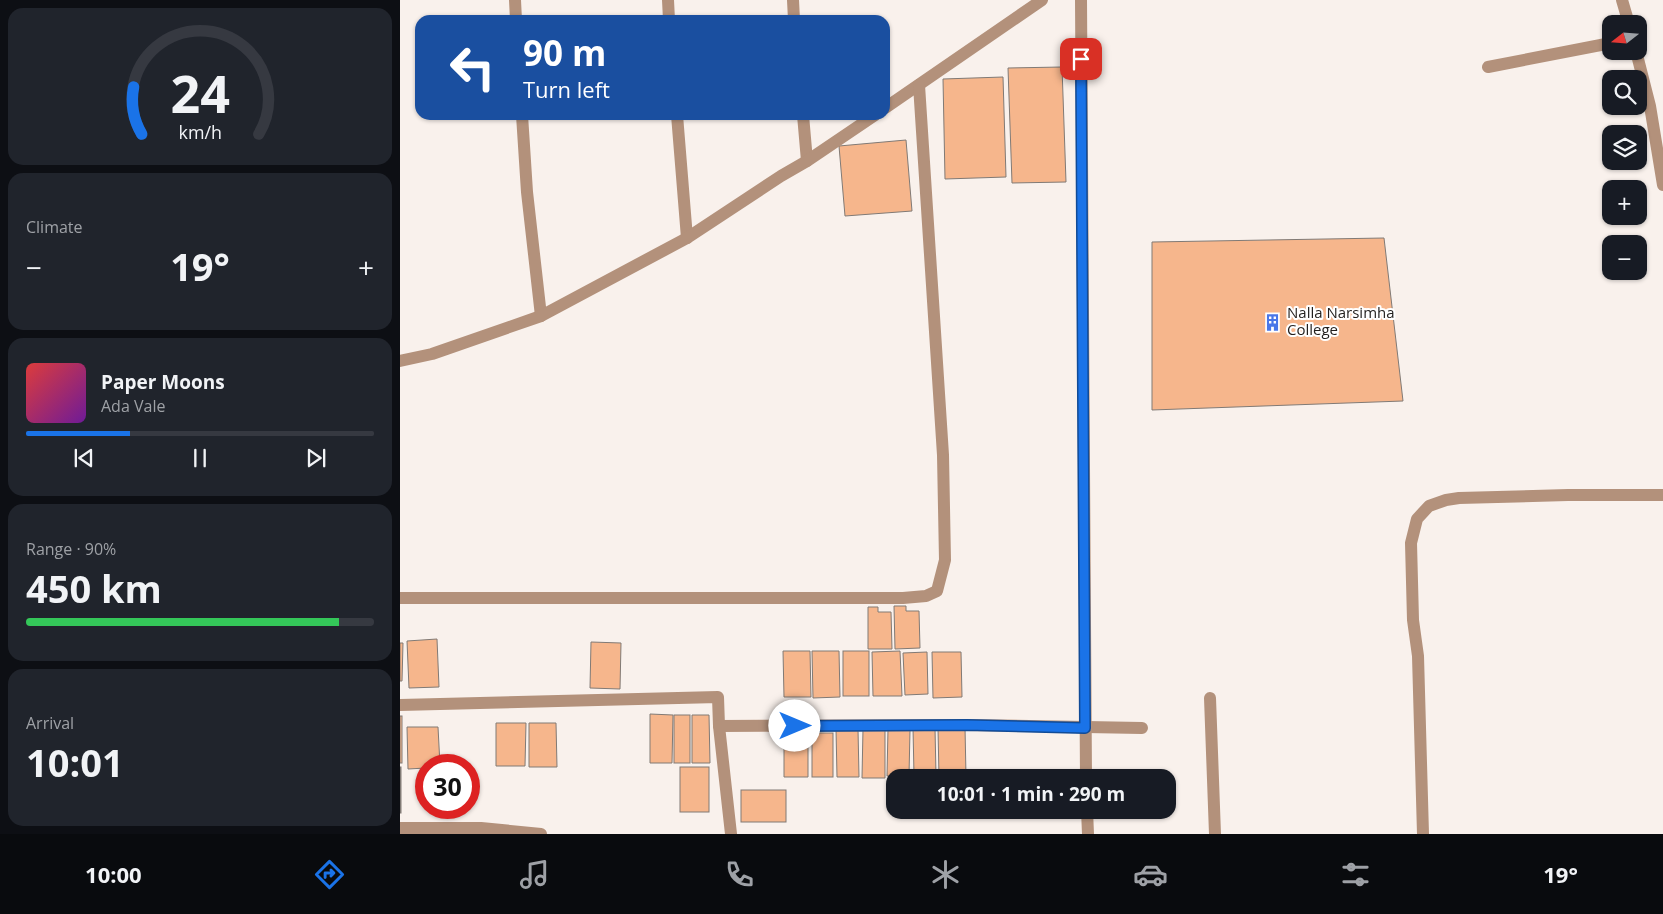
<!DOCTYPE html>
<meta charset="utf-8">
<style>
:root{--surface:#171b24;--page:#20242c;--text:#f1f3f6;--muted:#9ea1a6;--line:#363941;--accent:#1a73e8}
body{margin:0;font-family:"Open Sans",sans-serif;background:var(--page);color:var(--text);height:100vh;display:flex;flex-direction:column;font-size:19px;white-space:nowrap}
*{box-sizing:border-box;margin:0}
p{font-size:16px;color:var(--muted)}
.icon{flex:none;width:28px;height:28px;fill:none;stroke:currentColor;stroke-width:2;stroke-linecap:round;stroke-linejoin:round}
.map{position:relative;flex:1;overflow:hidden}
.details{display:flex;flex-direction:column;gap:8px;padding:8px;background:#0d0f14;width:400px}
.details>*{flex:none}
.banner{position:absolute;left:15px;top:15px;width:475px;height:105px;border-radius:15px;box-shadow:0 1px 4px #0004;background:#1a4fa0;color:#fff;overflow:hidden}
.needle{width:32px;rotate:253deg}
.controls{position:absolute;left:1202px;top:15px;display:grid;gap:10px}
.controls a{display:grid;place-items:center;width:45px;height:45px;border-radius:10px;background:var(--surface);box-shadow:0 1px 4px #0004;font-size:25px}
.speed{position:absolute;left:15px;top:754px;display:flex;gap:10px;font-size:25px;font-weight:700;text-align:center}
.speed>*{display:grid;place-content:center;width:65px;height:65px;border-radius:50%;background:var(--surface);box-shadow:0 1px 4px #0004;line-height:1}
.speed .limit{border:8px solid #d22;background:#fff;color:#111}
.pin{position:absolute;display:grid;place-items:center;width:42px;height:42px;color:#fff;margin:-21px;border-radius:10px;box-shadow:0 2px 8px #0006}
.me{position:absolute;width:55px;margin:-28px;rotate:90deg;stroke-linejoin:round;filter:drop-shadow(0 0 4px #0008)}
.turn{display:flex;align-items:center;gap:18px;height:105px;padding:0 25px;font-size:22px}
.turn .icon{width:65px;height:65px;stroke-width:2.5}
.turn b{display:block;font-size:35px;line-height:42px}
.big{font-size:38px;font-weight:700;line-height:1.1}
.details .widget{flex:1;display:flex;flex-direction:column;justify-content:center;gap:8px;min-width:0;padding:0 18px;border-radius:15px;background:var(--page)}
.details .dial{align-items:center;gap:0}
.dial svg{height:130px;overflow:visible;fill:none;stroke:var(--line);stroke-width:7;stroke-linecap:round;text-anchor:middle}
.dial text{fill:var(--text);stroke:none}
.song{display:flex;align-items:center;gap:15px}
.cover{width:60px;height:60px;border-radius:8px;background:linear-gradient(135deg,hsl(0 70% 55%),hsl(280 70% 35%))}
.played{height:5px;border-radius:2px;background:linear-gradient(90deg,var(--accent) 30%,var(--line) 30%)}
.keys{display:flex;justify-content:space-around;direction:ltr}
.heat{display:flex;justify-content:space-between;align-items:center;font-size:28px;direction:ltr}
.charge{height:8px;border-radius:4px;background:linear-gradient(90deg,#34c759 90%,var(--line) 0)}
.trip{position:absolute;left:486px;top:769px;width:290px;height:50px;border-radius:15px;background:var(--surface);box-shadow:0 1px 4px #0004;font-weight:700;line-height:50px;text-align:center}
.tab-bar{display:flex;height:80px;justify-content:space-around;align-items:center;background:#090b0e;color:var(--muted)}
.tab-bar .icon{width:35px;height:35px}
.tab-bar .selected{color:var(--accent)}
.tab-bar b{font-size:22px;color:var(--text)}
main{display:flex;flex:1;min-height:0}
.map>svg:first-child{display:block}
</style>
<main>
<section class="details">
<div class="widget dial"><svg viewBox="0 0 100 80">
<path d="M14 69A42 42 0 1 1 86 69"/>
<path d="M14 69A42 42 0 0 1 9 40" stroke="#1a73e8"/>
<text x="50" y="56" font-size="32" font-weight="700">24</text>
<text x="50" y="72" font-size="11">km/h</text>
</svg></div>
<div class="widget"><p>Climate</p>
<div class="heat"><a>−</a><b class="big">19°</b><a>+</a></div>
</div>
<div class="widget">
<div class="song"><i class="cover"></i><div><b>Paper Moons</b><p>Ada Vale</p></div></div>
<div class="played"></div>
<div class="keys"><svg class="icon" aria-label="previous" viewBox="0 0 24 24"><path d="M18 5L8 12l10 7zM5 5v14"/></svg><svg class="icon" aria-label="pause" viewBox="0 0 24 24"><path d="M8 5v14M16 5v14"/></svg><svg class="icon" aria-label="next" viewBox="0 0 24 24"><path d="M6 5l10 7-10 7zM19 5v14"/></svg></div>
</div>
<div class="widget"><p>Range · 90%</p><b class="big">450 km</b><div class="charge"></div></div>
<div class="widget"><p>Arrival</p><b class="big">10:01</b></div>
</section>
<div class="map">
<svg width="1263" height="834" viewBox="0 0 1263 834">
<rect width="100%" height="100%" fill="#f9f1ec"/>
<g fill="#f6b68c" stroke="#817a75">
<path d="M 662,67 L 666,182 L 612,183 L 608,68 Z"/>
<path d="M 603,77 L 606,177 L 545,179 L 543,79 Z"/>
<path d="M 506,140 L 512,211 L 445,216 L 439,146 Z"/>
<path d="M 984,238 L 1003,401 L 752,410 L 752,242 Z"/>
<path d="M 494,606 L 506,606 L 506,611 L 519,611 L 520,648 L 495,649 Z"/>
<path d="M 468,607 L 478,607 L 478,612 L 491,612 L 492,649 L 468,649 Z"/>
<path d="M 37,639 L 39,687 L 9,688 L 7,641 Z"/>
<path d="M 191,642 L 221,643 L 220,689 L 190,688 Z"/>
<path d="M 0,643 L 3,643 L 2,681 L 0,681 Z"/>
<path d="M 383,651 L 410,651 L 411,697 L 384,697 Z"/>
<path d="M 412,651 L 439,651 L 440,697 L 413,698 Z"/>
<rect x="443" y="651" width="26" height="45"/>
<path d="M 500,651 L 502,696 L 473,696 L 472,652 Z"/>
<path d="M 527,652 L 528,694 L 505,695 L 503,653 Z"/>
<path d="M 532,652 L 561,652 L 562,697 L 533,698 Z"/>
<path d="M 250,714 L 273,715 L 272,763 L 250,763 Z"/>
<rect x="274" y="715" width="16" height="48"/>
<path d="M 292,715 L 309,715 L 310,763 L 292,763 Z"/>
<rect x="0" y="716" width="2" height="47"/>
<path d="M 96,723 L 126,723 L 125,766 L 96,766 Z"/>
<path d="M 129,723 L 156,723 L 157,767 L 129,767 Z"/>
<path d="M 7,727 L 38,727 L 40,765 L 26,765 L 26,768 L 8,769 Z"/>
<path d="M 565,727 L 566,776 L 539,777 L 538,728 Z"/>
<path d="M 384,728 L 397,728 L 398,736 L 408,736 L 408,777 L 384,777 Z"/>
<path d="M 513,728 L 535,728 L 536,775 L 514,775 Z"/>
<path d="M 436,729 L 458,729 L 459,777 L 437,777 Z"/>
<path d="M 463,729 L 485,729 L 485,778 L 462,778 Z"/>
<path d="M 488,729 L 510,730 L 509,776 L 487,776 Z"/>
<rect x="412" y="733" width="21" height="44"/>
<rect x="0" y="767" width="1" height="46"/>
<rect x="280" y="767" width="29" height="45"/>
<rect x="341" y="790" width="45" height="32"/>
</g>
<g fill="none" stroke-linecap="round" stroke-linejoin="round">
<g stroke="#b3917b" stroke-width="12">
<path d="M 115,0 L 116,20"/>
<path d="M 268,0 L 269,20"/>
<path d="M 393,0 L 394,20"/>
<path d="M 681,0 L 686,778"/>
<path d="M 1222,0 L 1229,24"/>
<path d="M 1236,51 L 1250,106 L 1263,185"/>
<path d="M 1088,67 L 1211,43"/>
<path d="M 485,108 L 642,0"/>
<path d="M 122,115 L 127,192 L 141,316"/>
<path d="M 277,115 L 287,238"/>
<path d="M 403,115 L 407,161"/>
<path d="M 0,361 L 32,354 L 141,316 L 287,238 L 381,176 L 407,161 L 475,115"/>
<path d="M 0,598 L 503,598 L 526,596 L 537,591 L 545,560 L 543,455 L 519,85"/>
<path d="M 810,698 L 815,834"/>
<path d="M 0,705 L 318,697 L 319,726 L 331,834"/>
<path d="M 319,726 L 567,725 L 742,728"/>
<path d="M 687,810 L 688,834"/>
<path d="M 0,828 L 81,828 L 141,834"/>
<path d="M 1023,834 L 1018,656 L 1013,620 L 1011,543 L 1017,519 L 1029,506 L 1046,500 L 1059,498 L 1168,495 L 1263,495"/>
</g>
</g>
<g fill="none" stroke-linecap="round" stroke-linejoin="round">
<defs>
<path id="route" d="M 395,726 L 567,725 L 685,728 L 681,59"/>
</defs>
<use href="#route" stroke="#114b97" stroke-width="12"/>
<use href="#route" stroke="#1a73e8" stroke-width="9"/>
</g>
<defs>
<symbol id="building-bare" viewBox="-9 -9 18 18"><path d="M-4-6H4V6H1V3H-1V6H-4ZM-2.5-4.3h1.7v1.8h-1.7ZM.8-4.3h1.7v1.8H.8ZM-2.5-1h1.7V.8h-1.7ZM.8-1h1.7V.8H.8Z" fill="#4876e8" stroke="#fff" stroke-width="2.5" paint-order="stroke"/></symbol>
</defs>
<g fill-rule="evenodd">
<use href="#building-bare" x="860" y="310" width="25" height="25"/>
</g>
<g text-anchor="middle" stroke-width="4" stroke-linejoin="round" paint-order="stroke">
<g font-size="15" fill="#221f1d" stroke="#fff" text-anchor="start">
<text x="887" y="318">Nalla Narsimha<tspan x="887" dy="17">College</tspan></text>
</g>
</g>
</svg>
<div class="controls">
<a><svg class="needle" viewBox="-14 -14 28 28"><path d="M0-13l5 13h-10z" fill="#e53935"/><path d="M0 13l5-13h-10z" fill="#9ea1a6"/></svg></a>
<a><svg class="icon" aria-label="search" viewBox="0 0 24 24"><circle cx="10" cy="10" r="6"/><path d="M15 15l6 6"/></svg></a>
<a><svg class="icon" aria-label="layers" viewBox="0 0 24 24"><path d="M12 4l9 5-9 5-9-5zM3 14l9 5 9-5"/></svg></a>
<a>+</a>
<a>−</a>
</div>
<div class="speed"><div class="limit">30</div></div>
<div class="pin" style="left:681px;top:59px;background:#d93025"><svg class="icon" aria-label="arrive" viewBox="0 0 24 24"><path d="M6 21V4h12l-3 4 3 4H6"/></svg></div>
<svg class="me" style="left:395px;top:726px" viewBox="-20 -20 40 40"><circle r="19" fill="#fff"/><path d="M0-13L10 11 0 6-10 11z" fill="#1a73e8"/></svg>
<div class="trip">10:01 · 1 min · 290 m</div>
<div class="banner">
<div class="turn"><svg class="icon" aria-label="left" viewBox="0 0 24 24"><path d="M17 20v-9H6M10 6l-5 5 5 5"/></svg><div><b>90 m</b>Turn left</div></div>
</div>
</div>
</main>
<nav class="tab-bar">
<b>10:00</b>
<svg class="icon selected" aria-label="directions" viewBox="0 0 24 24"><path d="M12 3l9 9-9 9-9-9zM9 14v-3h6M13 9l2 2-2 2"/></svg>
<svg class="icon" aria-label="music" viewBox="0 0 24 24"><path d="M9 18V5l10-2v13"/><circle cx="6" cy="18" r="3"/><circle cx="16" cy="16" r="3"/></svg>
<svg class="icon" aria-label="phone" viewBox="0 0 24 24"><path d="M5 4h4l2 5-3 2q2 4 5 5l2-3 5 2v4C11 20 4 13 5 4z"/></svg>
<svg class="icon" aria-label="climate" viewBox="0 0 24 24"><path d="M12 3v18M4 7l16 10M4 17L20 7"/></svg>
<svg class="icon" aria-label="car" viewBox="0 0 24 24"><path d="M5 17H2v-5l4-1 3-4h7l3 4 3 1v5h-3M9 17h6M6 11h13"/><circle cx="7" cy="17" r="2"/><circle cx="17" cy="17" r="2"/></svg>
<svg class="icon" aria-label="filters" viewBox="0 0 24 24"><path d="M4 7h16M4 17h16"/><circle cx="9" cy="7" r="2"/><circle cx="15" cy="17" r="2"/></svg>
<b>19°</b>
</nav>
